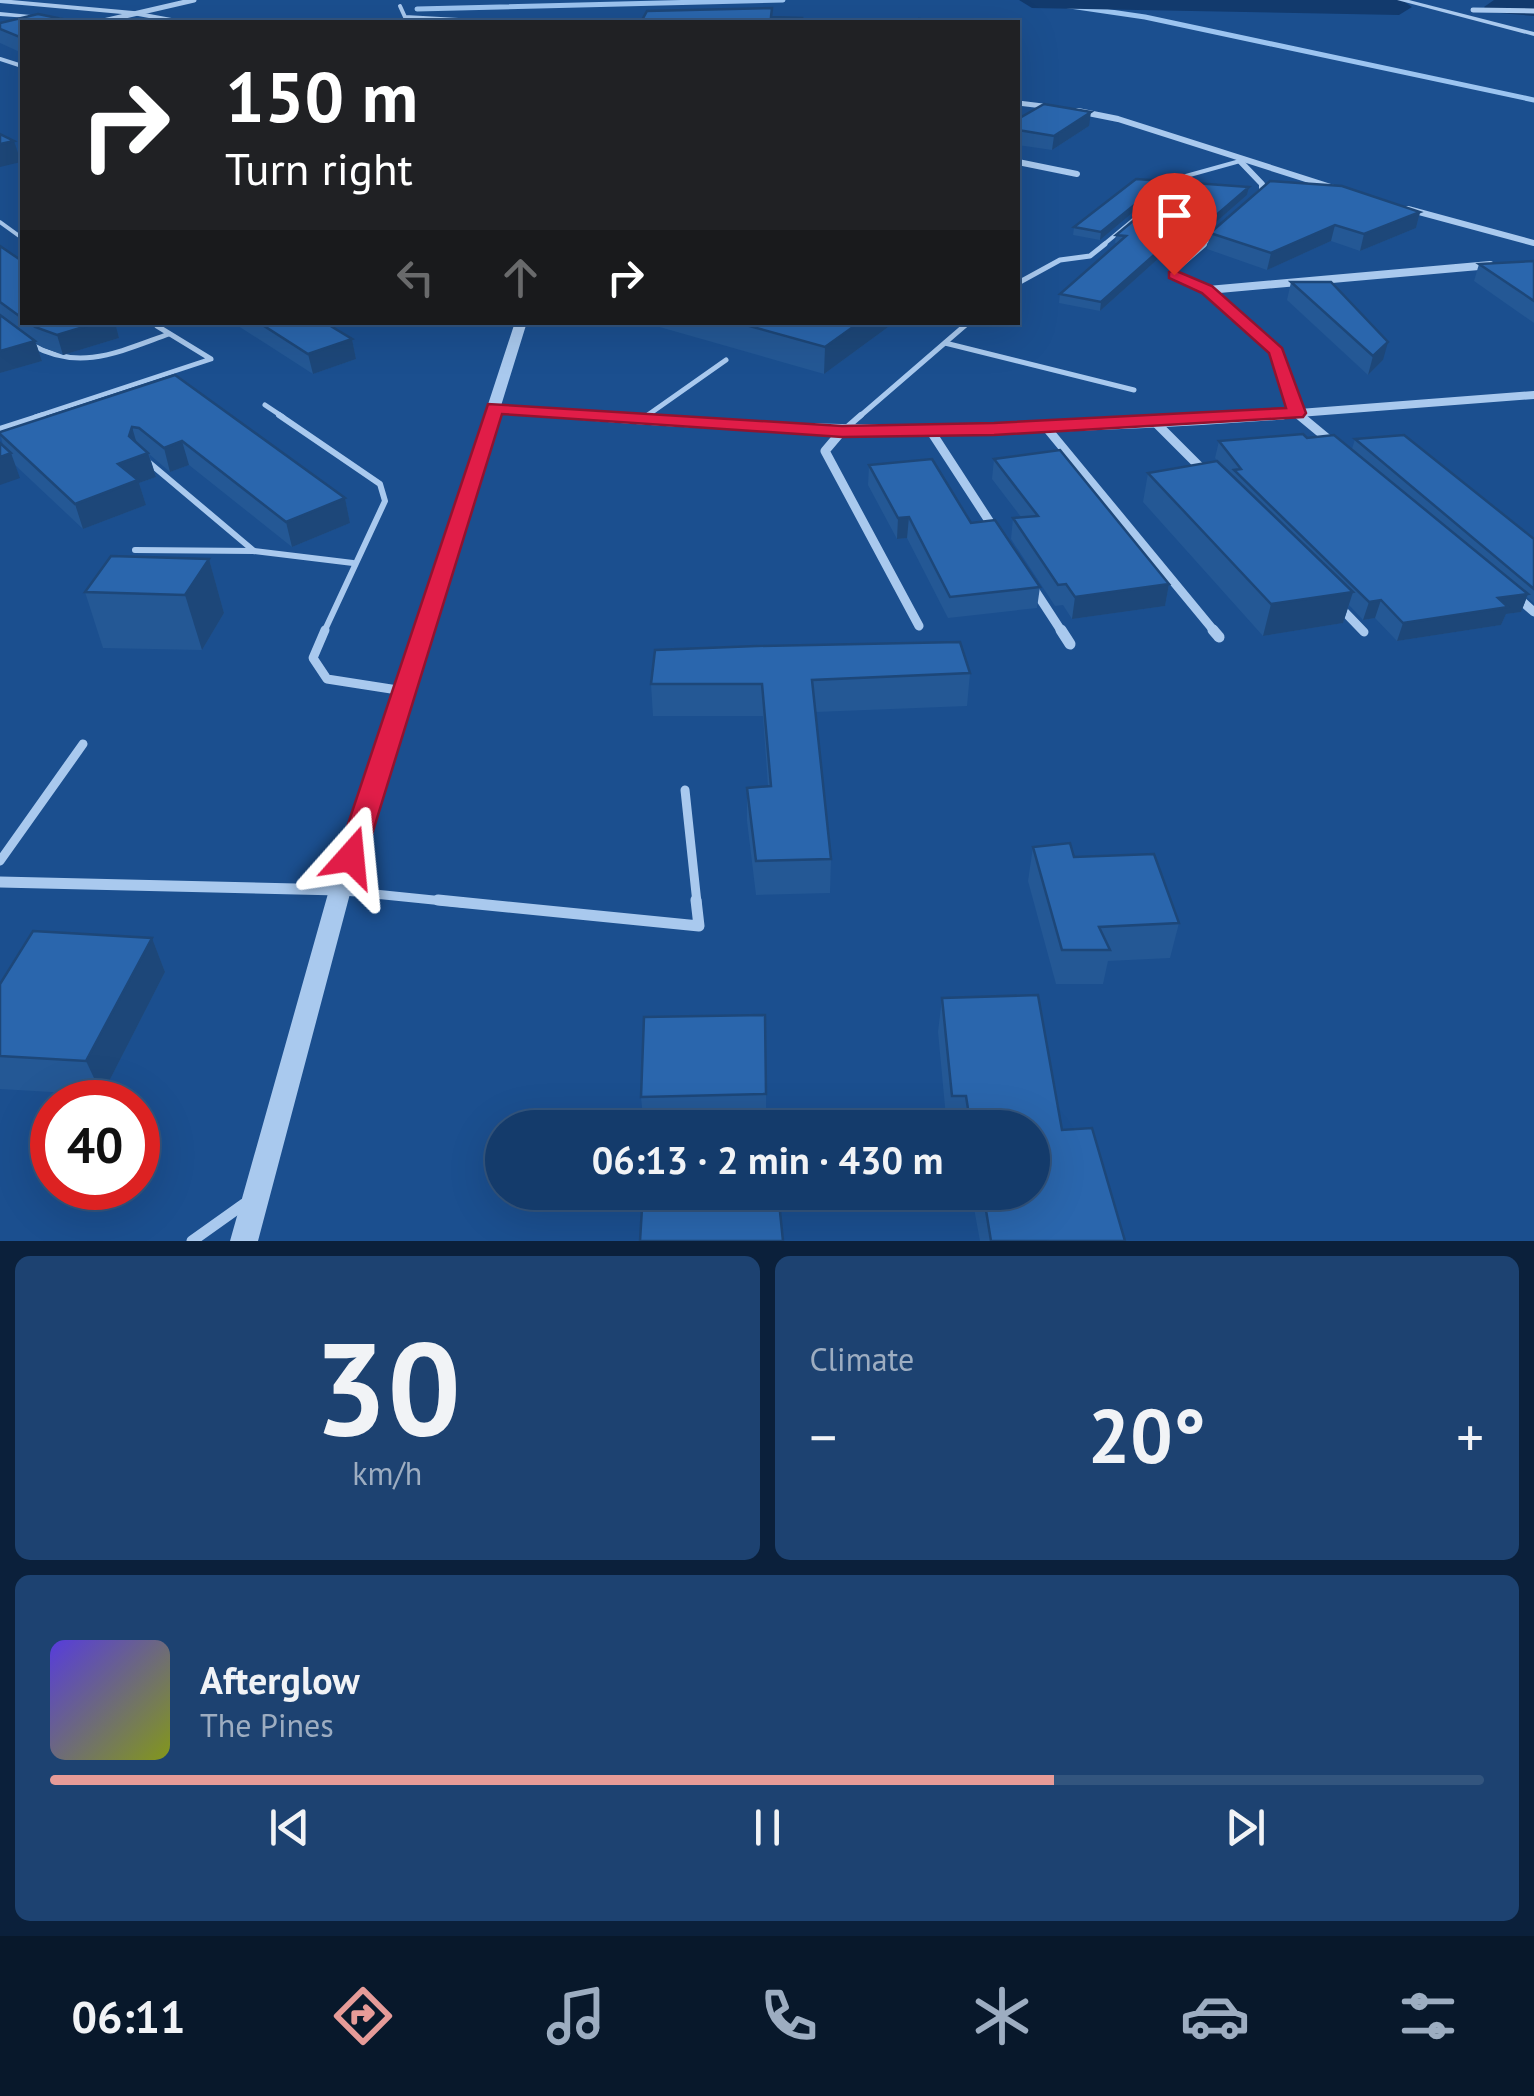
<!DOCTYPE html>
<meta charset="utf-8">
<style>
:root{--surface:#143b6b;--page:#1d4271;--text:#f1f3f6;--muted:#9dadc1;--line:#33557e;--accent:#e69b98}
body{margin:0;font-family:"PT Sans",sans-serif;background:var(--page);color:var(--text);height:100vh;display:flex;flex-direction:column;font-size:38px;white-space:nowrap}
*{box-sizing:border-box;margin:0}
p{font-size:32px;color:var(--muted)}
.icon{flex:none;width:55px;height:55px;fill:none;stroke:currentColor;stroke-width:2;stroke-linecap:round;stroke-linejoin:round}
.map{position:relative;height:1241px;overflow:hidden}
.panel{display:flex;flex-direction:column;gap:15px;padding:15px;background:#0b203b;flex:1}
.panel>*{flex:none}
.hud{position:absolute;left:20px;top:20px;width:1000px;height:305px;border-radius:0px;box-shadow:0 10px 40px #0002,0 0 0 2px var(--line);background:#202124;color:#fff;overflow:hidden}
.speed{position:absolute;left:30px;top:1080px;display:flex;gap:20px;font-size:50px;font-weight:700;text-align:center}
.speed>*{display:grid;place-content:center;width:130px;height:130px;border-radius:50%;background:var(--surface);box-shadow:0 10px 40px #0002,0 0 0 2px var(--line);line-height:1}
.speed .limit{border:15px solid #d22;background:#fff;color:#111}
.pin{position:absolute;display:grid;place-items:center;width:85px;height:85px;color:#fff;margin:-102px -42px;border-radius:50% 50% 50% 0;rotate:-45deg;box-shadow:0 0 10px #0007}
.pin .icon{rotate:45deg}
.me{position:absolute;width:110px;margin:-55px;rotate:18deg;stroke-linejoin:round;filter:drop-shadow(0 0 8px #0008)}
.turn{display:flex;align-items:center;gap:35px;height:210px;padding:0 40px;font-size:45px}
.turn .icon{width:130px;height:130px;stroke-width:2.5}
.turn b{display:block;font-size:70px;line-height:85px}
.lanes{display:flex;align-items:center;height:95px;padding:0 40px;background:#0003;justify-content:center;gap:50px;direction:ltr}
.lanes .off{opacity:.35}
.big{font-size:75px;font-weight:700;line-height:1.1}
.panel .tile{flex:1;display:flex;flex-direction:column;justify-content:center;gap:15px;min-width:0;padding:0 35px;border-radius:15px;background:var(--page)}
.panel .dial{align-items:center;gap:0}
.dial b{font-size:130px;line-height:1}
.song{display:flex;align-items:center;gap:30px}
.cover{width:120px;height:120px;border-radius:15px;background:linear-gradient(135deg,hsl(250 70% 55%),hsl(70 70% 35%))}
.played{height:10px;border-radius:5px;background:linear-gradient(90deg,var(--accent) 70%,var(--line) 70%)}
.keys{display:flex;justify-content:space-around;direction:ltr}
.heat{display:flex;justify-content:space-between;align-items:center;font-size:55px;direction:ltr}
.panel .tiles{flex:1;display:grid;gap:15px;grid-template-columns:1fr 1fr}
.tile:last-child{grid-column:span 2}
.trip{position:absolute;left:485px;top:1110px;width:565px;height:100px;border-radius:50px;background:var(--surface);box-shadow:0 10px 40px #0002,0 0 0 2px var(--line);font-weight:700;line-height:100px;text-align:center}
.tabs{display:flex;height:160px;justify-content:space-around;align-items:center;background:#08182b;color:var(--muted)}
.tabs .icon{width:70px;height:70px}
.tabs .current{color:var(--accent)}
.tabs b{font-size:45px;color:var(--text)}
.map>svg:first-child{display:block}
</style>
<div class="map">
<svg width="1534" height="1241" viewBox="0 0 1534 1241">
<rect width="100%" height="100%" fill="#1b4f8f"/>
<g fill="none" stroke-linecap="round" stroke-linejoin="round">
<g stroke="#9cc4f0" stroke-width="5">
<path d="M 1029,0 L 1145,17 L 1534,100"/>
<path d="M 417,9 L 783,0"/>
</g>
<g fill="#123a6d" fill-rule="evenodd">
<path d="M 1019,0 L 1402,0 L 1412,7 L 1399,15 L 1032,8 Z"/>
<path d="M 1494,0 L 1534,0 L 1534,16 L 1488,12 L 1484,7 Z"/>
</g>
<g stroke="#a9c9ee" stroke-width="4">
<path d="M 0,1 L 133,13 L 182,22"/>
<path d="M 400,6 L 405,17 L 494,22"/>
<path d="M 0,59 L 22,66"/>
<path d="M 0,222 L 22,238"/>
<path d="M 1102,246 L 1186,176 L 1240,161"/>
</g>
<g stroke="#a9c9ee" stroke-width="5">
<path d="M 1018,283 L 1060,260 L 1090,256 L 1105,244"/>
<path d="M 945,343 L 1134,390"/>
<path d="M 32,345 C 80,372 121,351 169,334"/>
<path d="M 265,405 L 283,417"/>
<path d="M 35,417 L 211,359 L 157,326 L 173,322"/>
<path d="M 645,417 L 726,360"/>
<path d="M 859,417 L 969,322"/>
</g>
<g stroke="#a9c9ee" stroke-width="6">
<path d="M 279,415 L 380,484 L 385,501 L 324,632"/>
<path d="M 643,419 L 649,415"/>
<path d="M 0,429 L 43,415"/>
<path d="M 845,429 L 861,415"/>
<path d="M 146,460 L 254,551"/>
<path d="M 135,550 L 254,551 L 353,563"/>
</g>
<g stroke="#a9c9ee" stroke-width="9">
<path d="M 325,630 L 313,658 L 327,679 L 404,691"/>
<path d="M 685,790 L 697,903"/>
<path d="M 0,861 L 83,744"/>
<path d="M 345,891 L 463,903"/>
</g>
<g stroke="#a9c9ee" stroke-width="11">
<path d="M 438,900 L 699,926 L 696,900"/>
<path d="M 192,1241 L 244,1204"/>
</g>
<g stroke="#a9c9ee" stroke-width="5">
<path d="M 1473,10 L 1534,11"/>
<path d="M 99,22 L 194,0"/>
<path d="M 1018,103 L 1051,107"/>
</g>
<g stroke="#a9c9ee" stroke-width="6">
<path d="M 1078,111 L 1118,119 L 1334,188"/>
<path d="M 1240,161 L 1262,184 L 1262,191 L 1254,198"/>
<path d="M 1018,162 L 1077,174"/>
<path d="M 1408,209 L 1534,243"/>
<path d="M 1200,246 L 1219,229"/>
</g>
<g stroke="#a9c9ee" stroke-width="8">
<path d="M 1203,244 L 1174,269 L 1174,275 L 1207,290 L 1277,351 L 1297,413 L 1302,417"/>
<path d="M 1208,290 L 1490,265"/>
<path d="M 495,408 L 605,417"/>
<path d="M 1247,417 L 1534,395"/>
</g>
<g stroke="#a9c9ee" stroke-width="9">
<path d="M 576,415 C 812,435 1047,433 1283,415"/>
<path d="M 1299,415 L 1334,444"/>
<path d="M 1154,421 L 1206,473"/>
<path d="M 1045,426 L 1215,632"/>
<path d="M 930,430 L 995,530"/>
<path d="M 842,431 L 825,451 L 919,626"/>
<path d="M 1032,586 L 1062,632"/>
<path d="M 1516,596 L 1534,612"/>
<path d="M 1338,605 L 1364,632"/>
</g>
<g stroke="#a9c9ee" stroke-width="11">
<path d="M 1061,630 L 1070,644"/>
<path d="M 1213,630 L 1219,637"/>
<path d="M 0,882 L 339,890"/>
</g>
<g fill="#a9c9ee" fill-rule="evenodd">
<path d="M 1397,0 L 1409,0 L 1534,32 L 1534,36 Z"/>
<path d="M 0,12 L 82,20 L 86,22 L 0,16 Z"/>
<path d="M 515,322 L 527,322 L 351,890 L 258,1241 L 230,1241 L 329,890 Z"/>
</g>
</g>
<g fill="#245895">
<path d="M 22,22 L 22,53 L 0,43 L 0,23 Z"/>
<path d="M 1018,119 L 1089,126 L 1052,150 L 1018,145 Z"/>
<path d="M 1249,187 L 1247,195 L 1191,244 L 1179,240 L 1100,311 L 1059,303 L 1060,294 L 1118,243 L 1115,243 L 1116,235 Z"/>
<path d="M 1162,188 L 1100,240 L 1073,235 L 1074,227 Z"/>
<path d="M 1420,212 L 1416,228 L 1360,251 L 1331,241 L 1267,270 L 1207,249 L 1210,233 Z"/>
<path d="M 0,246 L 22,261 L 22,322 L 115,322 L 119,338 L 63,355 L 42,347 L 36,343 L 42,361 L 0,373 Z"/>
<path d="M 1534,261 L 1534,323 L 1474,281 L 1479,264 Z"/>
<path d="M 1291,282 L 1383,360 L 1368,375 L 1287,300 Z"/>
<path d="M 232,322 L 324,322 L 352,339 L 356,359 L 313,374 Z"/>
<path d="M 656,322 L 895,322 L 824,374 L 656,326 Z"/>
<path d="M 175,375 L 345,498 L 350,523 L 292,547 L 189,465 L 170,472 L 149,454 L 156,477 L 139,483 L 146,505 L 83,529 L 15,465 L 20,478 L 3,446 L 0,432 Z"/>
<path d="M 1307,438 L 1352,449 L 1355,439 L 1534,539 L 1534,603 L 1527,597 L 1521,612 L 1506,614 L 1501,625 L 1397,641 L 1375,618 L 1363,620 L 1349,605 L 1343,623 L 1263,636 L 1143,502 L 1148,473 L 1220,463 L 1215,458 L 1219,441 Z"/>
<path d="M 994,459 L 1169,584 L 1165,606 L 1072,619 L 1063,605 L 1055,606 L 1011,539 L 1013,518 L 1021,517 L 992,479 Z"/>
<path d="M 869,465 L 1040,587 L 1037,608 L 948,618 L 907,538 L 897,539 L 868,485 Z"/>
<path d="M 209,559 L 224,613 L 202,650 L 103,648 L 85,592 Z"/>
<path d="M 970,673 L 967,706 L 816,712 L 831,859 L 830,893 L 756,895 L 747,821 L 747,788 L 768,786 L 763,716 L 653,716 L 651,684 Z"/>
<path d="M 1033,847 L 1074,857 L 1179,923 L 1170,958 L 1108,961 L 1103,984 L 1056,984 L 1028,881 Z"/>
<path d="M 152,938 L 165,972 L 102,1095 L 0,1089 L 0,984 Z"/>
<path d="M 942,998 L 1062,1130 L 1125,1241 L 980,1241 L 971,1192 L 1032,1192 L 1032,1128 L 947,1128 L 938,1032 Z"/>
<path d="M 766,1094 L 766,1128 L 644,1128 L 641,1097 Z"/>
</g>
<g fill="#1d4779">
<path d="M 1091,112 L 1089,126 L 1052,150 L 1054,136 Z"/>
<path d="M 14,141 L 21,162 L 0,167 L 0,144 Z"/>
<path d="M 1164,181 L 1162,188 L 1100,240 L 1101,232 Z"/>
<path d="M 1249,187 L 1247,195 L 1191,244 L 1192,236 Z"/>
<path d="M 1420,212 L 1416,228 L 1360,251 L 1364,234 Z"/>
<path d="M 1335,225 L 1331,241 L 1267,270 L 1271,253 Z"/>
<path d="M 1180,232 L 1179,240 L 1100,311 L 1101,302 Z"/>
<path d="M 100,322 L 115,322 L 119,338 L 63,355 L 57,335 Z"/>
<path d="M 860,322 L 895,322 L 824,374 L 825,347 Z"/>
<path d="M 352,339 L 356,359 L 313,374 L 308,354 Z"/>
<path d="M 35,341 L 42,361 L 0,373 L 0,351 Z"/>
<path d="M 1388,342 L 1383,360 L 1368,375 L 1373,356 Z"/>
<path d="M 132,427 L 139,451 L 148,453 L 156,477 L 139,483 L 146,505 L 83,529 L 75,504 L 118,464 Z"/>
<path d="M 182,441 L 189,465 L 170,472 L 164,448 Z"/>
<path d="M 11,453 L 20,478 L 0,485 L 0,457 Z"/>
<path d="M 345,498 L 350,523 L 292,547 L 286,522 Z"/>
<path d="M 909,517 L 907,538 L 897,539 L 898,518 Z"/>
<path d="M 209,559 L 224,613 L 202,650 L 185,595 Z"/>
<path d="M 1169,584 L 1165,606 L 1072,619 L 1075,597 Z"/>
<path d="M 1353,592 L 1343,623 L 1263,636 L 1271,604 Z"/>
<path d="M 1528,594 L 1521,612 L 1506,614 L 1501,625 L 1397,641 L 1403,623 L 1498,598 Z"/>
<path d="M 1381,600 L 1375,618 L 1363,620 L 1369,602 Z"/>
<path d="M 152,938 L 165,972 L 102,1095 L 86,1061 Z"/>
</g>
<g fill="#2a66ad" stroke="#1d4779" stroke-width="2.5">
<path d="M 772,8 L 771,17 L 802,18 L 801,22 L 641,22 L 647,11 Z"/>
<path d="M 38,14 L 77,22 L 22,22 L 22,38 L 0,29 L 0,23 Z"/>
<path d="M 919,19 L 952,22 L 918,22 Z"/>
<path d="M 1044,104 L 1091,112 L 1054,136 L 1018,130 L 1018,119 Z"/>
<path d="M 0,134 L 14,141 L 0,144 Z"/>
<path d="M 1136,179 L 1164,181 L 1101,232 L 1074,227 Z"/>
<path d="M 1270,181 L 1342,186 L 1420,212 L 1364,234 L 1335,225 L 1271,253 L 1210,233 Z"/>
<path d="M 1180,182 L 1249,187 L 1192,236 L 1180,232 L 1101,302 L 1060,294 L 1126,236 L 1116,235 Z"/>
<path d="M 0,246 L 22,261 L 22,318 L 0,302 Z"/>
<path d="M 1534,261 L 1534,301 L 1479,264 Z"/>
<path d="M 1291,282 L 1331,282 L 1388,342 L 1373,356 Z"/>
<path d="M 0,315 L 35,341 L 0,351 Z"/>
<path d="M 29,322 L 100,322 L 57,335 L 35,327 Z"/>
<path d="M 258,322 L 324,322 L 352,339 L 308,354 Z"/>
<path d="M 735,322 L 860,322 L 825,347 Z"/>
<path d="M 175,375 L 345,498 L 286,522 L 182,441 L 164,448 L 139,428 L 132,427 L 129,436 L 148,453 L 118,464 L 138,480 L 75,504 L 0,434 L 0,432 Z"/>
<path d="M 1303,434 L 1307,438 L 1334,435 L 1528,594 L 1498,598 L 1508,607 L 1403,623 L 1381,600 L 1369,602 L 1234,470 L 1241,469 L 1219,441 Z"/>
<path d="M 1404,435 L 1534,539 L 1534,589 L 1355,439 Z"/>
<path d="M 0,443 L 11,453 L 0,457 Z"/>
<path d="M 1060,450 L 1169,584 L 1075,597 L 1066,584 L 1058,585 L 1013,518 L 1038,516 L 994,459 Z"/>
<path d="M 932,459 L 971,523 L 995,520 L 1040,587 L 950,597 L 909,517 L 898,518 L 869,465 Z"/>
<path d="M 1217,461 L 1353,592 L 1271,604 L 1148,473 Z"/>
<path d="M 111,556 L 209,559 L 185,595 L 85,592 Z"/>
<path d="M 960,642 L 970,673 L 812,680 L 831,859 L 756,861 L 747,788 L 771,786 L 762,684 L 651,684 L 655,650 L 757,646 Z"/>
<path d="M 1070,843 L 1074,857 L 1154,854 L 1179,923 L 1099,927 L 1110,950 L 1062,950 L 1033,847 Z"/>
<path d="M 33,931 L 152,938 L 86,1061 L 0,1056 L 0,984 Z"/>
<path d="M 1038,995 L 1062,1130 L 1092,1128 L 1125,1241 L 991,1241 L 983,1192 L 1032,1192 L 1032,1128 L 971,1128 L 966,1096 L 952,1096 L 942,998 Z"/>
<path d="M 765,1015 L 766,1094 L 641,1097 L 644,1017 Z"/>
<path d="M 643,1192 L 778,1192 L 783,1241 L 640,1241 Z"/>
</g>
<path fill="#e11d48" stroke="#92132f" stroke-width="2.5" d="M 1174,270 L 1212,286 L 1282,348 L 1306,413 L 1303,417 L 994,435 L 842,437 L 502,414 L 365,857 L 361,864 L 341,864 L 337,857 L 488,404 L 842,426 L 994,423 L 1286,408 L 1269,353 L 1202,293 L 1169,278 L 1169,272 Z"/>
</svg>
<div class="speed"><div class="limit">40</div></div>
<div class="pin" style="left:1174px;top:275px;background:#d93025"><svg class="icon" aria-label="arrive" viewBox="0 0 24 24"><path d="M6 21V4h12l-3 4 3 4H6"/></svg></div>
<svg class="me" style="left:351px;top:857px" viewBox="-20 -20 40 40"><path d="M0-17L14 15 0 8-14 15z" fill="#e11d48" stroke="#fff" stroke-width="4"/></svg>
<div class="trip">06:13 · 2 min · 430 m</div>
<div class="hud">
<div class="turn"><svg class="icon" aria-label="right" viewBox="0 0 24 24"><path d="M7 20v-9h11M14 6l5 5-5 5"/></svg><div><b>150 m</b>Turn right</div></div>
<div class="lanes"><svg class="icon off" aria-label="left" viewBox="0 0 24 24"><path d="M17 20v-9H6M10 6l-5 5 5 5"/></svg><svg class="icon off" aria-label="ahead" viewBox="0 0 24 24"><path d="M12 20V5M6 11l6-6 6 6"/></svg><svg class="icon" aria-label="right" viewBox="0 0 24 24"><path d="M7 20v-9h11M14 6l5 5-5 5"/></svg></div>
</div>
</div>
<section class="panel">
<div class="tiles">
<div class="tile dial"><b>30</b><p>km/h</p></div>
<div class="tile"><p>Climate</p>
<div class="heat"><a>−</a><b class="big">20°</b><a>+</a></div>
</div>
<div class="tile">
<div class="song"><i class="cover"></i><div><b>Afterglow</b><p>The Pines</p></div></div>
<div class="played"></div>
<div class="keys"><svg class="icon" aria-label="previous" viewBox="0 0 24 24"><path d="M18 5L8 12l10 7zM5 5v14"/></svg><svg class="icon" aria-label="pause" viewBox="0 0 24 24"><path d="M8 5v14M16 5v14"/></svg><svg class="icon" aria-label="next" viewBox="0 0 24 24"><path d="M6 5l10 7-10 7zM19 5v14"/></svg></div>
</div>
</div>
</section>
<nav class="tabs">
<b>06:11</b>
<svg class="icon current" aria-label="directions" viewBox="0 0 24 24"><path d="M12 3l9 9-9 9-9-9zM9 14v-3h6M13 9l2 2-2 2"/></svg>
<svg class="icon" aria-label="music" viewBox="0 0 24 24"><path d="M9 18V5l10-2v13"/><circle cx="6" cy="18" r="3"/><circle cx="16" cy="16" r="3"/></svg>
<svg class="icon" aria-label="phone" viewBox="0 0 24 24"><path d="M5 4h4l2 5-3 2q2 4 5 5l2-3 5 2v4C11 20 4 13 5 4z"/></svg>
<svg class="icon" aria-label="climate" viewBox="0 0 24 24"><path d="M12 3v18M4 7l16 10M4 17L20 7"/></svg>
<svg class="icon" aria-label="car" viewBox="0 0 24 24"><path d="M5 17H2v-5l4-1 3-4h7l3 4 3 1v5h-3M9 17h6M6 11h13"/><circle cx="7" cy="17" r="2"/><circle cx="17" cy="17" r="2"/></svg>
<svg class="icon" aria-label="filters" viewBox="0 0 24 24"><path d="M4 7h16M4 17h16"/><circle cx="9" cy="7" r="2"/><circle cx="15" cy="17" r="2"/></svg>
</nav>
